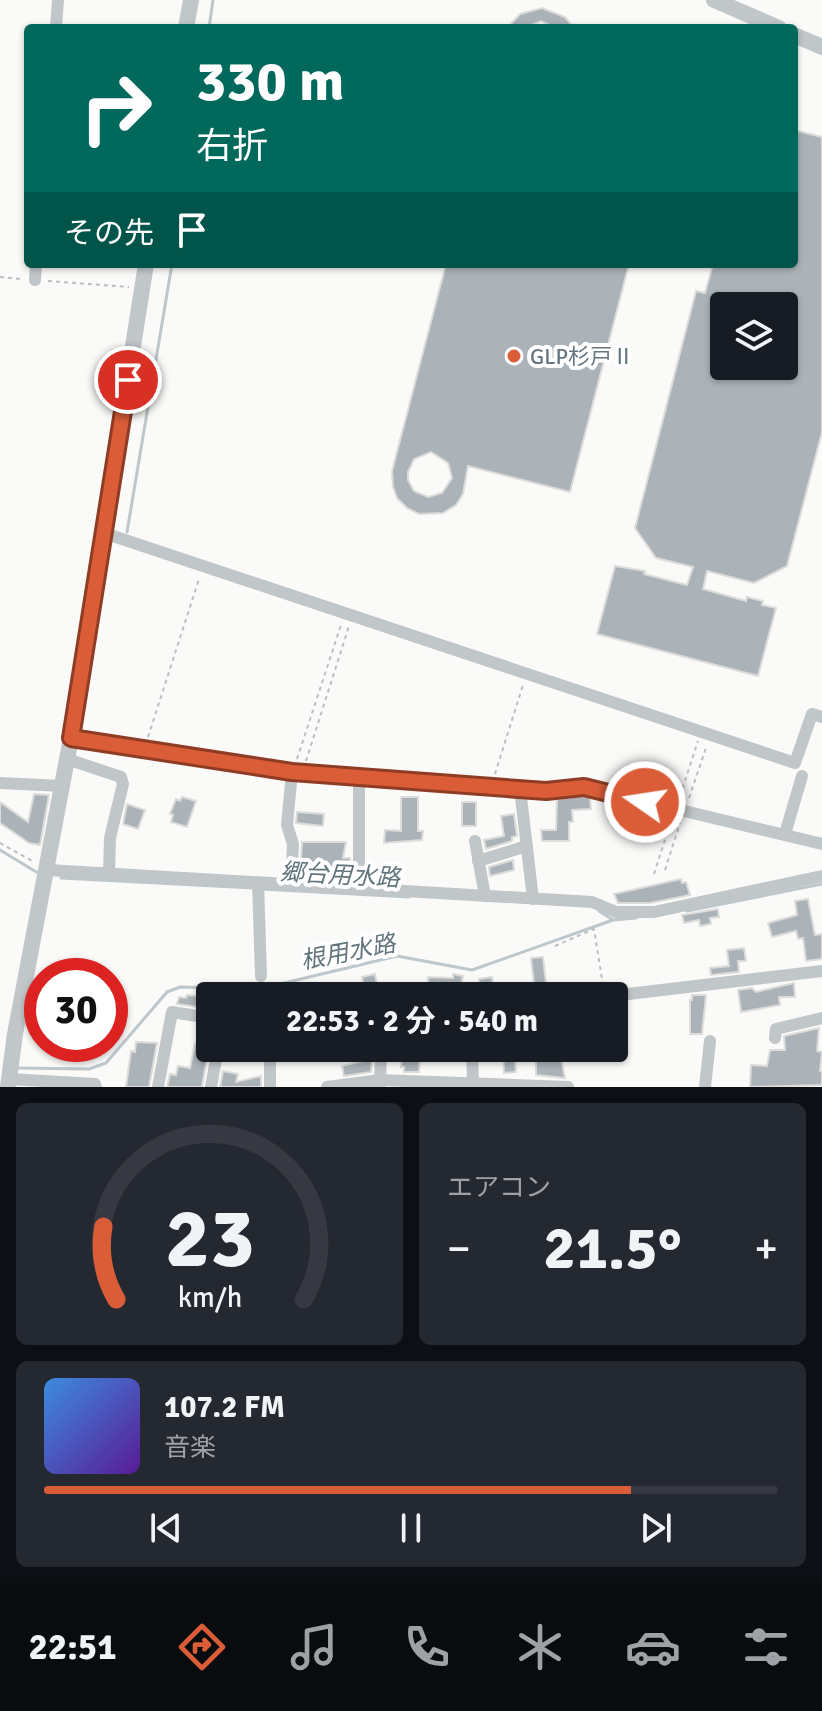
<!DOCTYPE html>
<html lang="ja">
<meta charset="utf-8">
<style>
:root{--surface:#171b24;--page:#242831;--text:#f1f3f6;--muted:#9ea1a6;--line:#363941;--accent:#da5d38}
body{margin:0;font-family:Signika,"Noto Sans JP",sans-serif;background:var(--page);color:var(--text);height:100vh;display:flex;flex-direction:column;font-size:30px;white-space:nowrap}
*{box-sizing:border-box;margin:0}
p{font-size:26px;color:var(--muted)}
.icon{flex:none;width:44px;height:44px;fill:none;stroke:currentColor;stroke-width:2;stroke-linecap:round;stroke-linejoin:round}
.map{position:relative;height:1087px;overflow:hidden}
.panel{display:flex;flex-direction:column;gap:16px;padding:16px;background:#0d0f14;flex:1}
.panel>*{flex:none}
.top-card{position:absolute;left:24px;top:24px;width:774px;height:244px;border-radius:8px;box-shadow:0 2px 6px #0004;background:#00695c;color:#fff;overflow:hidden}
.tools{position:absolute;left:710px;top:292px;display:grid;gap:16px}
.tools a{display:grid;place-items:center;width:88px;height:88px;border-radius:8px;background:var(--surface);box-shadow:0 2px 6px #0004;font-size:40px}
.speed{position:absolute;left:24px;top:958px;display:flex;gap:16px;font-size:40px;font-weight:700;text-align:center}
.speed>*{display:grid;place-content:center;width:104px;height:104px;border-radius:50%;background:var(--surface);box-shadow:0 2px 6px #0004;line-height:1}
.speed .limit{border:12px solid #d22;background:#fff;color:#111}
.pin{position:absolute;display:grid;place-items:center;width:68px;height:68px;color:#fff;margin:-34px;border:4px solid #fff;border-radius:50%;box-shadow:0 2px 8px #0007}
.me{position:absolute;width:88px;margin:-44px;rotate:283deg;stroke-linejoin:round;filter:drop-shadow(0 0 6px #0008)}
.turn{display:flex;align-items:center;gap:28px;height:168px;padding:0 40px;font-size:36px}
.turn .icon{width:104px;height:104px;stroke-width:2.5}
.turn b{display:block;font-size:56px;line-height:68px}
.then{display:flex;align-items:center;height:76px;padding:0 40px;background:#0003;gap:16px;font-size:30px}
.big{font-size:60px;font-weight:700;line-height:1.1}
.panel .card{flex:1;display:flex;flex-direction:column;justify-content:center;gap:12px;min-width:0;padding:0 28px;border-radius:12px;background:var(--page)}
.panel .dial{align-items:center;gap:0}
.dial svg{height:208px;overflow:visible;fill:none;stroke:var(--line);stroke-width:7;stroke-linecap:round;text-anchor:middle}
.dial text{fill:var(--text);stroke:none}
.song{display:flex;align-items:center;gap:24px}
.cover{width:96px;height:96px;border-radius:12px;background:linear-gradient(135deg,hsl(210 70% 55%),hsl(270 70% 35%))}
.played{height:8px;border-radius:4px;background:linear-gradient(90deg,var(--accent) 80%,var(--line) 80%)}
.keys{display:flex;justify-content:space-around;direction:ltr}
.heat{display:flex;justify-content:space-between;align-items:center;font-size:44px;direction:ltr}
.panel .tiles{flex:1;display:grid;gap:16px;grid-template-columns:1fr 1fr}
.card:last-child{grid-column:span 2}
.trip{position:absolute;left:196px;top:982px;width:432px;height:80px;border-radius:8px;background:var(--surface);box-shadow:0 2px 6px #0004;font-weight:700;line-height:80px;text-align:center}
.tab-bar{display:flex;height:128px;justify-content:space-around;align-items:center;background:#090b0e;color:var(--muted)}
.tab-bar .icon{width:56px;height:56px}
.tab-bar .current{color:var(--accent)}
.tab-bar b{font-size:36px;color:var(--text)}
.map>svg:first-child{display:block}
</style>
<div class="map">
<svg width="822" height="1087" viewBox="0 0 822 1087">
<rect width="100%" height="100%" fill="#fafaf8"/>
<g fill="none" stroke-linecap="round" stroke-linejoin="round">
<g stroke="#bdc7cc" stroke-width="3">
<path d="M 209,28 L 213,0"/>
<path d="M 127,532 L 172,264"/>
<path d="M 0,850 L 38,873"/>
<path d="M 61,878 L 253,888"/>
<path d="M 261,889 L 409,897"/>
<path d="M 599,911 L 613,920"/>
<path d="M 687,911 L 822,884"/>
<path d="M 16,1068 L 89,1069 L 106,1063 L 167,992 L 180,987 L 259,989 L 397,956 L 472,970 L 613,920 L 636,918"/>
</g>
</g>
<g fill="#abb3b8" stroke="#dcdcda" stroke-width="2" fill-rule="evenodd">
<path d="M 542,8 L 565,17 L 574,28 L 556,28 L 541,21 L 524,28 L 507,28 L 520,14 Z"/>
<path d="M 794,130 L 822,137 L 822,432 L 787,566 L 754,583 L 707,571 L 703,589 L 746,601 L 747,597 L 763,601 L 762,605 L 776,608 L 758,676 L 597,634 L 615,566 L 645,571 L 644,574 L 687,585 L 693,567 L 656,558 L 635,528 L 696,291 L 705,293 L 713,264 L 794,264 ZM 724,306 L 784,306 L 784,366 L 724,366 Z"/>
<path d="M 446,264 L 629,264 L 570,492 L 468,466 L 463,494 L 456,505 L 443,513 L 419,514 L 407,508 L 397,498 L 393,487 L 392,471 ZM 431,452 L 448,463 L 452,478 L 442,493 L 428,497 L 414,491 L 408,480 L 408,472 L 414,459 Z"/>
<path d="M 34,794 L 49,795 L 40,845 L 29,843 L 0,823 L 0,802 L 28,822 Z"/>
<path d="M 585,796 L 590,798 L 591,809 L 572,810 L 573,822 L 569,822 L 569,841 L 542,841 L 541,830 L 556,830 L 557,799 Z"/>
<path d="M 182,797 L 196,801 L 187,827 L 171,822 L 173,815 L 170,814 L 176,799 L 180,801 Z"/>
<path d="M 401,797 L 418,797 L 418,831 L 423,831 L 422,840 L 384,843 L 385,830 L 401,831 Z"/>
<rect x="462" y="802" width="14" height="24"/>
<path d="M 127,804 L 145,810 L 138,829 L 123,824 Z"/>
<path d="M 297,812 L 324,814 L 323,826 L 296,823 Z"/>
<path d="M 514,814 L 517,836 L 512,837 L 512,841 L 486,849 L 484,840 L 504,836 L 501,816 Z"/>
<path d="M 302,842 L 346,842 L 343,858 L 350,858 L 350,879 L 300,876 Z"/>
<path d="M 513,860 L 514,870 L 490,876 L 489,867 Z"/>
<path d="M 681,879 L 682,883 L 686,882 L 690,895 L 650,903 L 618,903 L 614,894 Z"/>
<path d="M 808,899 L 815,935 L 822,934 L 822,959 L 806,961 L 803,938 L 798,939 L 796,931 L 772,937 L 768,923 L 797,915 L 795,901 Z"/>
<path d="M 718,909 L 719,917 L 710,918 L 711,924 L 700,926 L 699,920 L 684,923 L 682,915 Z"/>
<path d="M 744,948 L 746,961 L 738,961 L 739,972 L 711,975 L 710,968 L 729,966 L 727,950 Z"/>
<path d="M 543,957 L 547,992 L 530,994 L 529,984 L 534,984 L 531,958 Z"/>
<path d="M 375,974 L 379,995 L 330,996 L 330,991 L 364,985 L 362,977 Z"/>
<path d="M 453,974 L 463,976 L 460,989 L 448,986 L 448,996 L 429,996 L 428,977 L 453,978 Z"/>
<path d="M 492,977 L 494,996 L 481,996 L 479,979 Z"/>
<path d="M 794,983 L 795,997 L 779,997 L 780,1005 L 741,1012 L 738,990 L 752,988 L 756,992 Z"/>
<path d="M 187,995 L 210,997 L 210,1009 L 177,1004 L 179,997 L 186,998 Z"/>
<path d="M 692,995 L 706,995 L 702,1034 L 690,1034 L 690,1000 L 692,1000 Z"/>
<path d="M 819,1028 L 817,1051 L 822,1052 L 820,1071 L 822,1071 L 822,1085 L 750,1087 L 751,1065 L 767,1066 L 770,1050 L 785,1050 L 784,1036 Z"/>
<path d="M 199,1040 L 210,1042 L 202,1087 L 167,1087 L 170,1074 L 176,1075 L 178,1066 L 190,1068 L 195,1043 L 198,1043 Z"/>
<path d="M 136,1042 L 157,1043 L 149,1087 L 126,1087 L 131,1051 L 135,1052 Z"/>
<path d="M 403,1048 L 411,1048 L 411,1054 L 420,1055 L 419,1072 L 404,1072 L 404,1067 L 401,1067 Z"/>
<path d="M 503,1048 L 514,1048 L 516,1072 L 504,1073 Z"/>
<path d="M 536,1048 L 559,1048 L 565,1078 L 536,1075 Z"/>
<path d="M 584,1049 L 605,1049 L 605,1058 L 602,1058 L 602,1061 L 584,1061 Z"/>
<path d="M 372,1059 L 371,1072 L 344,1076 L 342,1066 Z"/>
<path d="M 223,1071 L 238,1074 L 236,1082 L 261,1076 L 261,1087 L 220,1087 Z"/>
</g>
<g fill="none" stroke-linecap="round" stroke-linejoin="round">
<g stroke="#bcbfc1" stroke-width="2" stroke-dasharray="4 4" stroke-linecap="butt">
<path d="M 0,277 L 21,279"/>
<path d="M 48,281 L 129,287"/>
<path d="M 148,737 L 199,579"/>
<path d="M 297,759 L 341,625"/>
<path d="M 306,761 L 349,626"/>
<path d="M 495,774 L 523,685"/>
<path d="M 680,796 L 698,741"/>
<path d="M 689,798 L 706,748"/>
<path d="M 0,843 L 34,862"/>
<path d="M 665,870 L 680,823"/>
<path d="M 654,874 L 671,821"/>
<path d="M 555,946 L 594,929 L 603,985"/>
</g>
<g stroke="#c1c6c9" stroke-width="12">
<path d="M 56,28 L 58,0"/>
<path d="M 35,280 L 36,264"/>
<path d="M 104,533 L 795,763 L 812,714 L 822,717"/>
<path d="M 71,738 L 292,772 L 546,791 L 584,787 L 822,844"/>
<path d="M 67,759 L 121,777 L 123,784 L 110,838 L 109,873"/>
<path d="M 0,783 L 62,786"/>
<path d="M 520,789 L 533,899"/>
<path d="M 785,834 L 802,776"/>
<path d="M 475,841 L 485,896"/>
<path d="M 478,861 L 527,846"/>
<path d="M 48,870 L 592,902 L 616,912 L 654,912 L 822,876"/>
<path d="M 258,883 L 261,976"/>
<path d="M 291,885 L 293,844 L 287,825 L 292,772"/>
<path d="M 359,889 L 359,777"/>
<path d="M 611,996 L 822,971"/>
<path d="M 775,1038 L 776,1029 L 822,1018"/>
<path d="M 472,1048 L 473,1083"/>
<path d="M 9,1079 L 95,1084 L 96,1087"/>
<path d="M 380,1085 L 381,1048"/>
<path d="M 158,1087 L 172,1012 L 210,1018"/>
<path d="M 211,1087 L 218,1048"/>
<path d="M 270,1087 L 270,1048"/>
<path d="M 327,1087 L 380,1080 L 568,1087"/>
<path d="M 705,1087 L 710,1041"/>
</g>
<g stroke="#c1c6c9" stroke-width="16">
<path d="M 714,0 L 779,28"/>
<path d="M 186,28 L 191,0"/>
<path d="M 794,35 L 822,47"/>
<path d="M 8,1087 L 15,1034 L 71,738 L 146,264"/>
</g>
</g>
<g fill="none" stroke-linecap="round" stroke-linejoin="round">
<defs>
<path id="route" d="M 128,380 L 71,738 L 292,772 L 546,791 L 584,787 L 645,802"/>
</defs>
<use href="#route" stroke="#8e3c24" stroke-width="20"/>
<use href="#route" stroke="#da5d38" stroke-width="14"/>
</g>
<circle fill="#da5d38" stroke="#fff" stroke-width="3" cx="514" cy="356" r="8"/>
<g text-anchor="middle" stroke-width="8" stroke-linejoin="round" paint-order="stroke">
<g font-size="22" fill="#667681" stroke="#fff" text-anchor="start">
<text x="530" y="364">GLP杉戸Ⅱ</text>
</g>
<g font-size="24" font-style="italic" fill="#61747b" stroke="#fff">
<text transform="translate(340 875) rotate(3)" y="8">郷台用水路</text>
<text transform="translate(348 952) rotate(-11)" y="8">根用水路</text>
</g>
</g>
</svg>
<div class="tools">
<a><svg class="icon" aria-label="layers" viewBox="0 0 24 24"><path d="M12 4l9 5-9 5-9-5zM3 14l9 5 9-5"/></svg></a>
</div>
<div class="speed"><div class="limit">30</div></div>
<div class="pin" style="left:128px;top:380px;background:#d93025"><svg class="icon" aria-label="arrive" viewBox="0 0 24 24"><path d="M6 21V4h12l-3 4 3 4H6"/></svg></div>
<svg class="me" style="left:645px;top:802px" viewBox="-20 -20 40 40"><circle r="17" fill="#da5d38" stroke="#fff" stroke-width="3"/><path d="M0-11L8 9 0 5-8 9z" fill="#fff"/></svg>
<div class="trip">22:53 · 2 分 · 540 m</div>
<div class="top-card">
<div class="turn"><svg class="icon" aria-label="right" viewBox="0 0 24 24"><path d="M7 20v-9h11M14 6l5 5-5 5"/></svg><div><b>330 m</b>右折</div></div>
<div class="then">その先<svg class="icon" aria-label="arrive" viewBox="0 0 24 24"><path d="M6 21V4h12l-3 4 3 4H6"/></svg></div>
</div>
</div>
<section class="panel">
<div class="tiles">
<div class="card dial"><svg viewBox="0 0 100 80">
<path d="M14 69A42 42 0 1 1 86 69"/>
<path d="M14 69A42 42 0 0 1 9 41" stroke="#da5d38"/>
<text x="50" y="56" font-size="32" font-weight="700">23</text>
<text x="50" y="72" font-size="11">km/h</text>
</svg></div>
<div class="card"><p>エアコン</p>
<div class="heat"><a>−</a><b class="big">21.5°</b><a>+</a></div>
</div>
<div class="card">
<div class="song"><i class="cover"></i><div><b>107.2 FM</b><p>音楽</p></div></div>
<div class="played"></div>
<div class="keys"><svg class="icon" aria-label="previous" viewBox="0 0 24 24"><path d="M18 5L8 12l10 7zM5 5v14"/></svg><svg class="icon" aria-label="pause" viewBox="0 0 24 24"><path d="M8 5v14M16 5v14"/></svg><svg class="icon" aria-label="next" viewBox="0 0 24 24"><path d="M6 5l10 7-10 7zM19 5v14"/></svg></div>
</div>
</div>
</section>
<nav class="tab-bar">
<b>22:51</b>
<svg class="icon current" aria-label="directions" viewBox="0 0 24 24"><path d="M12 3l9 9-9 9-9-9zM9 14v-3h6M13 9l2 2-2 2"/></svg>
<svg class="icon" aria-label="music" viewBox="0 0 24 24"><path d="M9 18V5l10-2v13"/><circle cx="6" cy="18" r="3"/><circle cx="16" cy="16" r="3"/></svg>
<svg class="icon" aria-label="phone" viewBox="0 0 24 24"><path d="M5 4h4l2 5-3 2q2 4 5 5l2-3 5 2v4C11 20 4 13 5 4z"/></svg>
<svg class="icon" aria-label="climate" viewBox="0 0 24 24"><path d="M12 3v18M4 7l16 10M4 17L20 7"/></svg>
<svg class="icon" aria-label="car" viewBox="0 0 24 24"><path d="M5 17H2v-5l4-1 3-4h7l3 4 3 1v5h-3M9 17h6M6 11h13"/><circle cx="7" cy="17" r="2"/><circle cx="17" cy="17" r="2"/></svg>
<svg class="icon" aria-label="filters" viewBox="0 0 24 24"><path d="M4 7h16M4 17h16"/><circle cx="9" cy="7" r="2"/><circle cx="15" cy="17" r="2"/></svg>
</nav>
